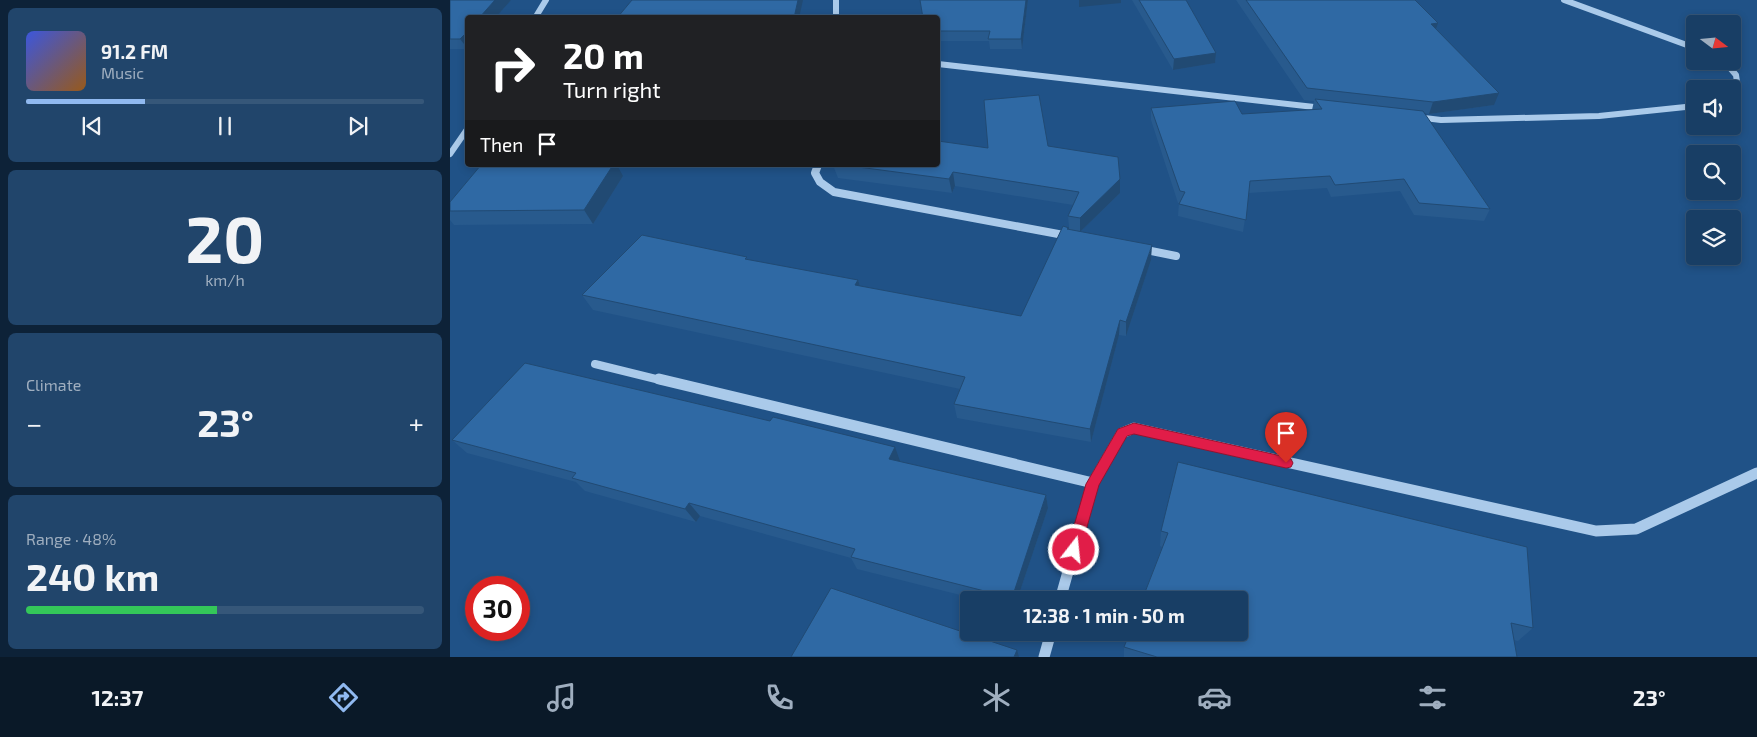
<!DOCTYPE html>
<meta charset="utf-8">
<style>
:root{--surface:#183e65;--page:#21456b;--text:#f1f3f6;--muted:#9faebf;--line:#365779;--accent:#90b9f0}
body{margin:0;font-family:"Exo 2",sans-serif;background:var(--page);color:var(--text);height:100vh;display:flex;flex-direction:column;font-size:19px;white-space:nowrap}
*{box-sizing:border-box;margin:0}
p{font-size:16px;color:var(--muted)}
.icon{flex:none;width:28px;height:28px;fill:none;stroke:currentColor;stroke-width:2;stroke-linecap:round;stroke-linejoin:round}
.map{position:relative;flex:1;overflow:hidden}
.panel{display:flex;flex-direction:column;gap:8px;padding:8px;background:#0d2238;width:450px}
.panel>*{flex:none}
.hud{position:absolute;left:15px;top:15px;width:475px;height:152px;border-radius:5px;box-shadow:0 2px 8px #0003,0 0 0 1px var(--line);background:#202124;color:#fff;overflow:hidden}
.needle{width:32px;rotate:106deg}
.buttons{position:absolute;left:1236px;top:15px;display:grid;gap:10px}
.buttons a{display:grid;place-items:center;width:55px;height:55px;border-radius:5px;background:var(--surface);box-shadow:0 2px 8px #0003,0 0 0 1px var(--line);font-size:25px}
.speed{position:absolute;left:15px;top:576px;display:flex;gap:10px;font-size:25px;font-weight:700;text-align:center}
.speed>*{display:grid;place-content:center;width:65px;height:65px;border-radius:50%;background:var(--surface);box-shadow:0 2px 8px #0003,0 0 0 1px var(--line);line-height:1}
.speed .limit{border:8px solid #d22;background:#fff;color:#111}
.pin{position:absolute;display:grid;place-items:center;width:42px;height:42px;color:#fff;margin:-51px -21px;border-radius:50% 50% 50% 0;rotate:-45deg;box-shadow:0 0 5px #0007}
.pin .icon{rotate:45deg}
.me{position:absolute;width:55px;margin:-28px;rotate:16deg;stroke-linejoin:round;filter:drop-shadow(0 0 4px #0008)}
.turn{display:flex;align-items:center;gap:18px;height:105px;padding:0 15px;font-size:22px}
.turn .icon{width:65px;height:65px;stroke-width:2.5}
.turn b{display:block;font-size:35px;line-height:42px}
.then{display:flex;align-items:center;height:48px;padding:0 15px;background:#0003;gap:10px;font-size:19px}
.big{font-size:38px;font-weight:700;line-height:1.1}
.panel .card{flex:1;display:flex;flex-direction:column;justify-content:center;gap:8px;min-width:0;padding:0 18px;border-radius:8px;background:var(--page)}
.panel .dial{align-items:center;gap:0}
.dial b{font-size:65px;line-height:1}
.song{display:flex;align-items:center;gap:15px}
.cover{width:60px;height:60px;border-radius:8px;background:linear-gradient(135deg,hsl(230 70% 55%),hsl(30 70% 35%))}
.played{height:5px;border-radius:2px;background:linear-gradient(90deg,var(--accent) 30%,var(--line) 30%)}
.keys{display:flex;justify-content:space-around;direction:ltr}
.heat{display:flex;justify-content:space-between;align-items:center;font-size:28px;direction:ltr}
.charge{height:8px;border-radius:4px;background:linear-gradient(90deg,#34c759 48%,var(--line) 0)}
.trip{position:absolute;left:510px;top:591px;width:288px;height:50px;border-radius:5px;background:var(--surface);box-shadow:0 2px 8px #0003,0 0 0 1px var(--line);font-weight:700;line-height:50px;text-align:center}
.tab-bar{display:flex;height:80px;justify-content:space-around;align-items:center;background:#0a1928;color:var(--muted)}
.tab-bar .icon{width:35px;height:35px}
.tab-bar .current{color:var(--accent)}
.tab-bar b{font-size:22px;color:var(--text)}
main{display:flex;flex:1;min-height:0}
.map>svg:first-child{display:block}
</style>
<main>
<section class="panel">
<div class="card">
<div class="song"><i class="cover"></i><div><b>91.2 FM</b><p>Music</p></div></div>
<div class="played"></div>
<div class="keys"><svg class="icon" aria-label="previous" viewBox="0 0 24 24"><path d="M18 5L8 12l10 7zM5 5v14"/></svg><svg class="icon" aria-label="pause" viewBox="0 0 24 24"><path d="M8 5v14M16 5v14"/></svg><svg class="icon" aria-label="next" viewBox="0 0 24 24"><path d="M6 5l10 7-10 7zM19 5v14"/></svg></div>
</div>
<div class="card dial"><b>20</b><p>km/h</p></div>
<div class="card"><p>Climate</p>
<div class="heat"><a>−</a><b class="big">23°</b><a>+</a></div>
</div>
<div class="card"><p>Range · 48%</p><b class="big">240 km</b><div class="charge"></div></div>
</section>
<div class="map">
<svg width="1307" height="657" viewBox="0 0 1307 657">
<rect width="100%" height="100%" fill="#205287"/>
<g fill="none" stroke-linecap="round" stroke-linejoin="round">
<g stroke="#aacaea" stroke-width="6">
<path d="M 386,0 L 386,18"/>
<path d="M 1114,0 L 1245,48"/>
<path d="M 85,18 L 96,0"/>
<path d="M 1274,61 L 1286,75 L 1288,89 L 1282,94"/>
<path d="M 488,64 L 873,108"/>
<path d="M 966,117 L 991,120 L 1149,116 L 1245,106"/>
<path d="M 0,154 L 18,128"/>
</g>
<g stroke="#aacaea" stroke-width="8">
<path d="M 368,165 L 365,173 L 370,182 L 384,192 L 619,236"/>
<path d="M 691,249 L 726,256"/>
<path d="M 145,364 L 214,381"/>
</g>
<g stroke="#aacaea" stroke-width="11">
<path d="M 209,379 L 643,483"/>
<path d="M 610,600 L 643,483 L 672,433 L 684,428 L 1146,531 L 1186,529 L 1307,473"/>
<path d="M 594,657 L 601,632"/>
</g>
</g>
<g fill="#285a8d">
<path d="M 0,0 L 61,0 L 17,49 L 0,49 Z"/>
<path d="M 578,0 L 572,49 L 540,49 L 539,41 L 488,41 L 488,18 Z"/>
<path d="M 682,0 L 736,0 L 766,53 L 765,63 L 723,70 Z"/>
<path d="M 786,0 L 965,0 L 1044,105 L 979,114 L 974,113 L 1040,209 L 1034,221 L 964,215 L 950,191 L 881,197 L 877,188 L 799,193 L 793,232 L 728,216 L 729,203 L 728,203 L 701,120 L 701,108 L 792,114 L 862,110 L 864,101 L 854,100 Z"/>
<path d="M 598,146 L 670,179 L 670,193 L 630,232 L 701,260 L 676,336 L 669,335 L 641,442 L 507,418 L 504,404 L 510,389 L 143,310 L 132,295 L 298,260 L 408,280 L 410,286 L 571,316 L 619,227 L 618,216 L 623,205 L 505,186 L 502,193 L 388,178 L 383,165 L 488,165 L 538,148 Z"/>
<path d="M 173,176 L 143,224 L 4,225 L 0,220 L 0,202 Z"/>
<path d="M 2,440 L 450,461 L 450,462 L 596,495 L 598,508 L 567,600 L 530,600 L 407,569 L 401,558 L 250,516 L 246,522 L 135,491 L 126,482 L 17,453 Z"/>
<path d="M 711,531 L 1083,628 L 1068,641 L 1064,640 L 1067,657 L 674,657 L 674,647 L 712,547 L 710,546 Z"/>
</g>
<g fill="#214a73">
<path d="M 45,0 L 61,0 L 45,18 L 29,18 Z"/>
<path d="M 348,0 L 353,0 L 349,18 L 344,18 Z"/>
<path d="M 576,0 L 578,0 L 572,49 L 571,39 Z"/>
<path d="M 629,0 L 671,0 L 671,3 L 629,7 Z"/>
<path d="M 988,23 L 984,35 L 981,24 Z"/>
<path d="M 18,31 L 18,49 L 10,39 Z"/>
<path d="M 766,53 L 765,63 L 723,70 L 724,59 Z"/>
<path d="M 1049,93 L 1044,105 L 979,114 L 983,102 Z"/>
<path d="M 163,165 L 167,165 L 173,176 L 143,224 L 134,210 Z"/>
<path d="M 503,172 L 505,186 L 502,193 L 499,179 Z"/>
<path d="M 670,179 L 670,193 L 630,232 L 630,218 Z"/>
<path d="M 702,245 L 701,260 L 676,336 L 676,322 Z"/>
<path d="M 408,280 L 413,295 L 405,285 Z"/>
<path d="M 670,320 L 669,335 L 641,442 L 640,429 Z"/>
<path d="M 445,447 L 450,461 L 444,472 L 439,459 Z"/>
<path d="M 596,495 L 598,508 L 567,600 L 562,600 L 562,598 Z"/>
<path d="M 239,503 L 250,516 L 246,522 L 235,509 Z"/>
<path d="M 567,650 L 569,657 L 564,657 Z"/>
</g>
<g fill="#2f69a4" stroke="#214a73">
<path d="M 0,0 L 45,0 L 29,18 L 18,18 L 18,31 L 10,39 L 0,39 Z"/>
<path d="M 182,0 L 348,0 L 344,18 L 167,18 Z"/>
<path d="M 470,0 L 576,0 L 571,39 L 538,39 L 540,31 L 488,31 L 488,18 L 473,18 Z"/>
<path d="M 689,0 L 736,0 L 766,53 L 724,59 Z"/>
<path d="M 796,0 L 965,0 L 988,23 L 981,24 L 1049,93 L 983,102 L 857,88 Z"/>
<path d="M 589,95 L 598,146 L 668,157 L 670,179 L 630,218 L 618,216 L 629,192 L 503,172 L 499,179 L 393,165 L 488,165 L 488,141 L 538,148 L 534,100 Z"/>
<path d="M 865,99 L 973,111 L 1040,209 L 969,203 L 954,179 L 885,185 L 880,176 L 800,181 L 796,220 L 729,204 L 735,192 L 730,191 L 701,108 L 785,101 L 792,114 L 872,109 Z"/>
<path d="M 31,165 L 163,165 L 134,210 L 0,211 L 0,202 Z"/>
<path d="M 613,226 L 619,228 L 617,229 L 702,245 L 676,322 L 670,320 L 640,429 L 504,404 L 515,377 L 132,295 L 192,235 L 297,257 L 295,259 L 408,280 L 405,285 L 571,316 Z"/>
<path d="M 75,363 L 320,421 L 323,417 L 445,447 L 439,459 L 596,495 L 562,598 L 401,557 L 405,549 L 239,503 L 235,509 L 122,478 L 126,473 L 2,440 Z"/>
<path d="M 728,462 L 1077,547 L 1083,628 L 1061,623 L 1067,657 L 707,657 L 674,647 L 680,632 L 789,632 L 789,600 L 692,600 L 718,533 L 711,531 Z"/>
<path d="M 381,588 L 567,650 L 564,657 L 341,657 Z"/>
</g>
<path fill="#e11d48" stroke="#92132f" d="M 684,423 L 836,457 L 841,459 L 843,463 L 841,467 L 836,468 L 684,434 L 677,436 L 649,485 L 629,555 L 624,557 L 619,555 L 617,550 L 636,484 L 668,429 Z"/>
</svg>
<div class="buttons">
<a><svg class="needle" viewBox="-14 -14 28 28"><path d="M0-13l5 13h-10z" fill="#e53935"/><path d="M0 13l5-13h-10z" fill="#9faebf"/></svg></a>
<a><svg class="icon" aria-label="sound" viewBox="0 0 24 24"><path d="M4 9h4l5-4v14l-5-4H4zM17 9q2 3 0 6"/></svg></a>
<a><svg class="icon" aria-label="search" viewBox="0 0 24 24"><circle cx="10" cy="10" r="6"/><path d="M15 15l6 6"/></svg></a>
<a><svg class="icon" aria-label="layers" viewBox="0 0 24 24"><path d="M12 4l9 5-9 5-9-5zM3 14l9 5 9-5"/></svg></a>
</div>
<div class="speed"><div class="limit">30</div></div>
<div class="pin" style="left:836px;top:463px;background:#d93025"><svg class="icon" aria-label="arrive" viewBox="0 0 24 24"><path d="M6 21V4h12l-3 4 3 4H6"/></svg></div>
<svg class="me" style="left:624px;top:550px" viewBox="-20 -20 40 40"><circle r="17" fill="#e11d48" stroke="#fff" stroke-width="3"/><path d="M0-11L8 9 0 5-8 9z" fill="#fff"/></svg>
<div class="trip">12:38 · 1 min · 50 m</div>
<div class="hud">
<div class="turn"><svg class="icon" aria-label="right" viewBox="0 0 24 24"><path d="M7 20v-9h11M14 6l5 5-5 5"/></svg><div><b>20 m</b>Turn right</div></div>
<div class="then">Then<svg class="icon" aria-label="arrive" viewBox="0 0 24 24"><path d="M6 21V4h12l-3 4 3 4H6"/></svg></div>
</div>
</div>
</main>
<nav class="tab-bar">
<b>12:37</b>
<svg class="icon current" aria-label="directions" viewBox="0 0 24 24"><path d="M12 3l9 9-9 9-9-9zM9 14v-3h6M13 9l2 2-2 2"/></svg>
<svg class="icon" aria-label="music" viewBox="0 0 24 24"><path d="M9 18V5l10-2v13"/><circle cx="6" cy="18" r="3"/><circle cx="16" cy="16" r="3"/></svg>
<svg class="icon" aria-label="phone" viewBox="0 0 24 24"><path d="M5 4h4l2 5-3 2q2 4 5 5l2-3 5 2v4C11 20 4 13 5 4z"/></svg>
<svg class="icon" aria-label="climate" viewBox="0 0 24 24"><path d="M12 3v18M4 7l16 10M4 17L20 7"/></svg>
<svg class="icon" aria-label="car" viewBox="0 0 24 24"><path d="M5 17H2v-5l4-1 3-4h7l3 4 3 1v5h-3M9 17h6M6 11h13"/><circle cx="7" cy="17" r="2"/><circle cx="17" cy="17" r="2"/></svg>
<svg class="icon" aria-label="filters" viewBox="0 0 24 24"><path d="M4 7h16M4 17h16"/><circle cx="9" cy="7" r="2"/><circle cx="15" cy="17" r="2"/></svg>
<b>23°</b>
</nav>
